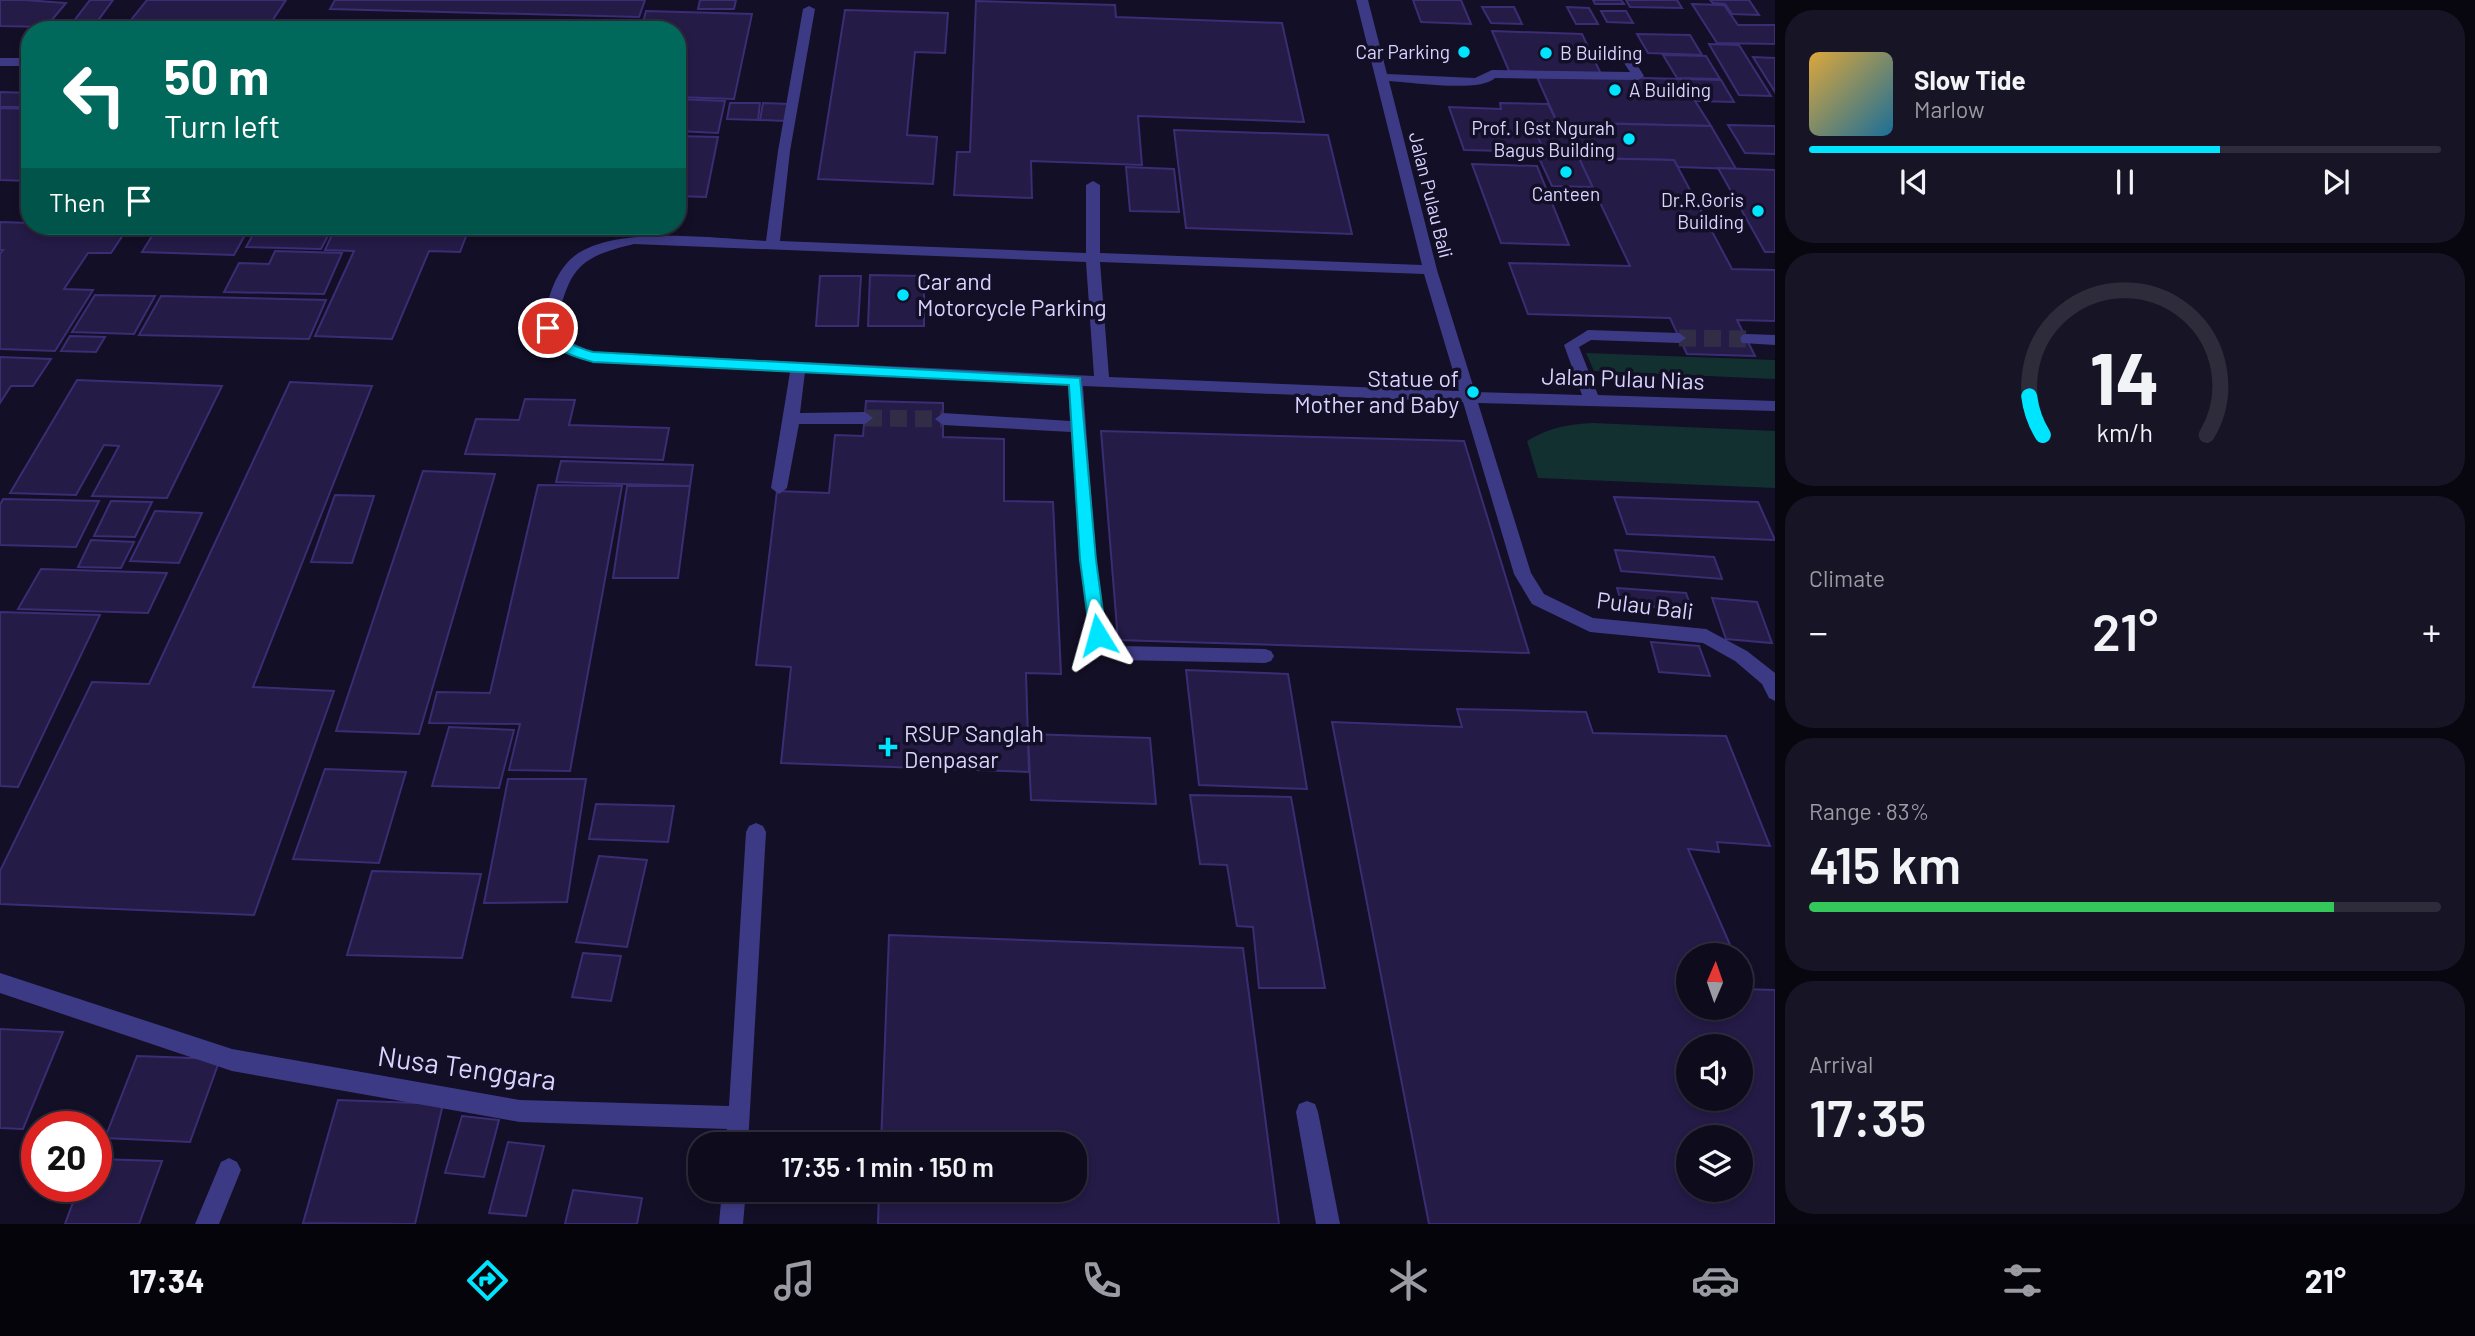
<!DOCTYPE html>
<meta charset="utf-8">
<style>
:root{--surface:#0e0b1c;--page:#171425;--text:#f1f3f6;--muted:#9b9ba3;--line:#2e2b3b;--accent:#00e5ff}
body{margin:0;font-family:Barlow,sans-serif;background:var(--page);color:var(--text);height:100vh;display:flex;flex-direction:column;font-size:26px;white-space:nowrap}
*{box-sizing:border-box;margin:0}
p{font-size:23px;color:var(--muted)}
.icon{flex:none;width:38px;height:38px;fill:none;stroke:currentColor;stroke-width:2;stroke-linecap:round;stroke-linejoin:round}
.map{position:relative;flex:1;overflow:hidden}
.sheet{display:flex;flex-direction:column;gap:10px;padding:10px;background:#08060f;width:700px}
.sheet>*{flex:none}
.banner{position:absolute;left:21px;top:21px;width:665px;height:214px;border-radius:28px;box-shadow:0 4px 10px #0003,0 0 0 2px var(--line);background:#00695c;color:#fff;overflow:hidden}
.needle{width:46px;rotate:2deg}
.buttons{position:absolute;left:1676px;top:943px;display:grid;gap:14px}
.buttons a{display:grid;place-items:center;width:77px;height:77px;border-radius:50%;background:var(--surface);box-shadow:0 4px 10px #0003,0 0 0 2px var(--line);font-size:35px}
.speed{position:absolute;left:21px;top:1111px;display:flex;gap:14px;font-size:35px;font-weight:700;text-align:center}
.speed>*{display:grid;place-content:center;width:91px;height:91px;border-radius:50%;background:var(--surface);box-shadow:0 4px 10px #0003,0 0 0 2px var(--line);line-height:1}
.speed .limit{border:10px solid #d22;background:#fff;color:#111}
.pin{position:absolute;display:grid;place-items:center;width:60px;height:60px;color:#fff;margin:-30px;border:4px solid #fff;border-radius:50%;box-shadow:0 2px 7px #0007}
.me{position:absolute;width:77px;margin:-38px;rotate:352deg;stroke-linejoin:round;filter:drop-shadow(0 0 5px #0008)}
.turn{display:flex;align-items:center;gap:24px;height:147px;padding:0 28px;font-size:32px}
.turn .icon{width:91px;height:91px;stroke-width:2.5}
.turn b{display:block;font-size:49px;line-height:60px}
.then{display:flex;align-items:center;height:66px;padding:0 28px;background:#0003;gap:14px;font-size:26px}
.big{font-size:52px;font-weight:600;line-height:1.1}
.sheet .widget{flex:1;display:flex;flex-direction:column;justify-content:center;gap:10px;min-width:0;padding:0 24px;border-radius:28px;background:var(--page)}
.sheet .dial{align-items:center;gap:0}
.dial svg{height:182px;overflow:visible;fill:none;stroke:var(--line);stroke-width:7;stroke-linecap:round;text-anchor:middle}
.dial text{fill:var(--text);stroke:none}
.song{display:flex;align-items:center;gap:21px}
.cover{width:84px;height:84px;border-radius:10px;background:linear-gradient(135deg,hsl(40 70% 55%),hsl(200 70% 35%))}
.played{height:7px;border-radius:4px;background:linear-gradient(90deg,var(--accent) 65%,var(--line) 65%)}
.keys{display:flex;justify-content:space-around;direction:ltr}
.heat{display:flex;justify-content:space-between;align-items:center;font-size:38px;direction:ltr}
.charge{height:10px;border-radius:5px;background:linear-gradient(90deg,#34c759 83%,var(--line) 0)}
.trip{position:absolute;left:688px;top:1132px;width:399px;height:70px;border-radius:28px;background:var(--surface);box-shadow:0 4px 10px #0003,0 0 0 2px var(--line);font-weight:600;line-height:70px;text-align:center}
.tab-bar{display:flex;height:112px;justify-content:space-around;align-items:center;background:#06040b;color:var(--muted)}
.tab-bar .icon{width:49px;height:49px}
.tab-bar .current{color:var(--accent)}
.tab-bar b{font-size:32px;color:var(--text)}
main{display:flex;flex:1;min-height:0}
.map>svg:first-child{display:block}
</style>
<main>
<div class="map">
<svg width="1775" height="1224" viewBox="0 0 1775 1224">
<rect width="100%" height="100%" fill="#130f26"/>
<g fill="#12302f">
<path d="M 1586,353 L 1775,360 L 1775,379 L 1594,371 Z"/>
<path d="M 1593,423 L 1775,431 L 1775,488 L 1538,478 L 1527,441 C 1549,428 1567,424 1593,423 Z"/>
</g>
<g fill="#241b47" stroke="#3b2d73" stroke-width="2" fill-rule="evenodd">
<path d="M 0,0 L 25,0 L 66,3 L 46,27 L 0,26 Z"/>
<path d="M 90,0 L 113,0 L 91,30 L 67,30 Z"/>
<path d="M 147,0 L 286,0 L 266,30 L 123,30 Z"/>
<path d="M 335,0 L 645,0 L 639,17 L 330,9 Z"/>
<path d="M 700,0 L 736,0 L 734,9 L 698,9 Z"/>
<path d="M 1413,0 L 1461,0 L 1471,24 L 1421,22 Z"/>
<path d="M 1593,0 L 1621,0 L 1624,4 L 1595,4 Z"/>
<path d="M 1626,0 L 1677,0 L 1682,8 L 1630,7 Z"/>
<path d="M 1710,0 L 1749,0 L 1759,15 L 1732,14 L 1725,4 L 1713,3 Z"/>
<path d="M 976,1 L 1115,5 L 1116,17 L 1282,23 L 1304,122 L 1138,116 L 1142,165 L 1031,161 L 1032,198 L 954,195 L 957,152 L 970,152 Z"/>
<path d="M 1692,4 L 1724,5 L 1738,25 L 1775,25 L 1775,44 L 1717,43 Z"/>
<path d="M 1482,7 L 1514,7 L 1522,24 L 1491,23 Z"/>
<path d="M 1567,7 L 1589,8 L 1598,24 L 1576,24 Z"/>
<path d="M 845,10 L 948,13 L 945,53 L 915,52 L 907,135 L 937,137 L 933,184 L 818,179 Z"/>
<path d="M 646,11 L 752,14 L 734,99 L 677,97 L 677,30 L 641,30 Z"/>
<path d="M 1601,11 L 1626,11 L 1633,23 L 1607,22 Z"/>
<path d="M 1492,31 L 1582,34 L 1601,74 L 1509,71 Z"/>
<path d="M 1637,34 L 1690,35 L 1702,55 L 1648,53 Z"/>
<path d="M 1709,44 L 1739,45 L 1771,96 L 1739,95 Z"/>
<path d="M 1663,55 L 1706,56 L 1720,79 L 1677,78 Z"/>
<path d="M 1753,57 L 1775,58 L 1775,92 Z"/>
<path d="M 1536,75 L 1681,79 L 1711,126 L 1557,122 Z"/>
<path d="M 1681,79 L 1721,80 L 1734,102 L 1695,101 Z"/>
<path d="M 0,92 L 30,93 L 30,107 L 0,107 Z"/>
<path d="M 677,99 L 725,101 L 718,133 L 677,131 Z"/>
<path d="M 730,103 L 760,103 L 758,120 L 727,119 Z"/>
<path d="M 763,103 L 789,104 L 786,121 L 760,120 Z"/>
<path d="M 1500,103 L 1548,104 L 1557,122 L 1531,122 L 1545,152 L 1464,150 L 1449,107 L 1501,109 Z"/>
<path d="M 0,108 L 30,109 L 30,181 L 0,180 Z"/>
<path d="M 1531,122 L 1711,126 L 1736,169 L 1678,167 L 1674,160 L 1547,157 Z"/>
<path d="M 1728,125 L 1775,126 L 1775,154 L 1745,153 Z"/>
<path d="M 1174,130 L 1328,135 L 1352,234 L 1186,228 Z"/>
<path d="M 677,136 L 718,137 L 706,197 L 677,196 Z"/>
<path d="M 1547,157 L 1579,158 L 1593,187 L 1552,186 L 1539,158 Z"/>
<path d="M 1579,158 L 1674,160 L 1732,269 L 1775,270 L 1775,321 L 1737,320 L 1755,356 L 1687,354 L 1670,318 L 1528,314 L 1509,263 L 1630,266 Z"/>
<path d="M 1472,164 L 1537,166 L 1569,245 L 1501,243 Z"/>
<path d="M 1126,167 L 1174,169 L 1179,212 L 1130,211 Z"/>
<path d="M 1718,168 L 1775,170 L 1775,252 L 1765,252 Z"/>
<path d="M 0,222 L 30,223 L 30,226 L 129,226 L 111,253 L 88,253 L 64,289 L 93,290 L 55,351 L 0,349 L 0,254 L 3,250 L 0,250 Z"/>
<path d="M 158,226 L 250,226 L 234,255 L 142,252 Z"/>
<path d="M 258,226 L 333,226 L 321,249 L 246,247 Z"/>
<path d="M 336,226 L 470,226 L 460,252 L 429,251 L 392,339 L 315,336 L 354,251 L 325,250 Z"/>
<path d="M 275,251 L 342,253 L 324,294 L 224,292 L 239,263 L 269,264 Z"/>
<path d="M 870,275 L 924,276 L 924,326 L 868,326 Z"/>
<path d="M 820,276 L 861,276 L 858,326 L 816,326 Z"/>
<path d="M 95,295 L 155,296 L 134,334 L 72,332 Z"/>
<path d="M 161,296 L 326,300 L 309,339 L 139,335 Z"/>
<path d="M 70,336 L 105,337 L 96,352 L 61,351 Z"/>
<path d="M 0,357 L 51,359 L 33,386 L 11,386 L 0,403 Z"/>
<path d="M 77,380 L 222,386 L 167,498 L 92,496 L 119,446 L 104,445 L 76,495 L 10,493 Z"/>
<path d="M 290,382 L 372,386 L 253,687 L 334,691 L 254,915 L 0,904 L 0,871 L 92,682 L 149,684 Z"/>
<path d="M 525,399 L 575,400 L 569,425 L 669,428 L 663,460 L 465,454 L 476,419 L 519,420 Z"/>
<path d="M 866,401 L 943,403 L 943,437 L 1004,439 L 1004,501 L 1053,502 L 1061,674 L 1026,673 L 1029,772 L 781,763 L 791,667 L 756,665 L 777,491 L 829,493 L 835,435 L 863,436 Z"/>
<path d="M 1101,431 L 1464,441 L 1529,653 L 1118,640 Z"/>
<path d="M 561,461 L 693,465 L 690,486 L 556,482 Z"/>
<path d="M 423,471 L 495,474 L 419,734 L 336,731 Z"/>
<path d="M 538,485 L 622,486 L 570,771 L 509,770 L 520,724 L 429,723 L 437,692 L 490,693 Z"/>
<path d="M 627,486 L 690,486 L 678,578 L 613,578 Z"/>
<path d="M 335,495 L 374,496 L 352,563 L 311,562 Z"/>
<path d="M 1614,497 L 1758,502 L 1775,540 L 1627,534 Z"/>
<path d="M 3,499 L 99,501 L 76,547 L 0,545 L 0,505 Z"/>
<path d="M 111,501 L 152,502 L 135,537 L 94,536 Z"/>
<path d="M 155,511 L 202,513 L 179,563 L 130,561 Z"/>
<path d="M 91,540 L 134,542 L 121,568 L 78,567 Z"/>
<path d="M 1615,550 L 1714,557 L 1722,579 L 1621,571 Z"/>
<path d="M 41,569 L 167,573 L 148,613 L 18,609 Z"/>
<path d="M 1617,588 L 1686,593 L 1692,610 L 1622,604 Z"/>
<path d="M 1712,598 L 1757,602 L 1772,643 L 1726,639 Z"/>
<path d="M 0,612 L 100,615 L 18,787 L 0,786 Z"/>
<path d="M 1651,642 L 1699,646 L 1710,676 L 1659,672 Z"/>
<path d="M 1186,670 L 1288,674 L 1307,789 L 1199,785 Z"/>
<path d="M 1457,709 L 1586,712 L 1593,733 L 1726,736 L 1770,846 L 1717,842 L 1719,852 L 1688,849 L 1735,956 L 1689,956 L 1689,1008 L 1741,1008 L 1741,980 L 1742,989 L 1775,990 L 1775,1224 L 1429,1224 L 1332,722 L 1462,727 ZM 1689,1046 L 1741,1046 L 1741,1099 L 1689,1099 ZM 1689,1138 L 1741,1138 L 1741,1190 L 1689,1190 Z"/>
<path d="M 449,727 L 514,730 L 499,788 L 432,786 Z"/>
<path d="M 1028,734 L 1150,738 L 1156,804 L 1031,800 Z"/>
<path d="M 325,769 L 406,772 L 379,863 L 293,859 Z"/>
<path d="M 508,779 L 586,779 L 567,902 L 484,903 Z"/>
<path d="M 1190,795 L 1291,797 L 1325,988 L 1259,988 L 1253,927 L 1237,926 L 1227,865 L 1200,864 Z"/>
<path d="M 596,804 L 674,806 L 668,842 L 589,839 Z"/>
<path d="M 599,856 L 647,860 L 627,947 L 576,942 Z"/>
<path d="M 372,871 L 481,874 L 462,958 L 347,955 Z"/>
<path d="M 889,935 L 1243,948 L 1279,1224 L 878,1224 L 879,1190 L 1074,1190 L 1074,1144 L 881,1144 Z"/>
<path d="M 583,953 L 621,956 L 611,1001 L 572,997 Z"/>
<path d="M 0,1029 L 63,1032 L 23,1129 L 0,1128 Z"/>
<path d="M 137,1056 L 220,1059 L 190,1142 L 105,1138 Z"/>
<path d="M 338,1100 L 443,1104 L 415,1224 L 303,1223 Z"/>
<path d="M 462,1116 L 499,1120 L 484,1177 L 445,1173 Z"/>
<path d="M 508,1142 L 544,1146 L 526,1216 L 489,1213 Z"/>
<path d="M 96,1159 L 162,1161 L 139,1224 L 65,1224 L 79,1186 L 96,1186 Z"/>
<path d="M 573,1190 L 642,1198 L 637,1224 L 565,1224 Z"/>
</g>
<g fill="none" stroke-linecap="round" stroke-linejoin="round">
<g stroke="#312d47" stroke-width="17" stroke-dasharray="17 8" stroke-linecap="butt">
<path d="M 1679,338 L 1747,339"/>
<path d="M 865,418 L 943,419"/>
</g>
<g fill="#3d3a85" fill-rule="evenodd">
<path d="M 1356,0 L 1368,0 L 1387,74 L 1475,78 L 1492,70 L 1630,72 L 1624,63 L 1630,59 L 1634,60 L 1644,76 L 1638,80 L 1495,78 C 1480,93 1411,82 1389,81 L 1437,270 L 1475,392 L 1582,395 L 1564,345 L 1588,330 L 1679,333 L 1686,338 L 1679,343 L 1591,340 L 1579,347 L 1598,395 L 1775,401 L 1775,411 L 1478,403 L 1531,573 L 1544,594 L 1593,618 L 1706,629 L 1747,651 L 1775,673 L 1775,701 L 1769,698 L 1762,684 L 1735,661 L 1703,643 L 1590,632 L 1532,604 L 1514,574 L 1463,402 L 1083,386 L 1096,560 L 1107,633 L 1113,642 L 1121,646 L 1265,649 L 1271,651 L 1274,656 L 1271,661 L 1265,663 L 1119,660 L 1101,652 L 1089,635 L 1080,560 L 1071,432 L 943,425 L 935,419 L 943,413 L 1070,421 L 1068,385 L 805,372 L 800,413 L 865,412 L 873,418 L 865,424 L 799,424 L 787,488 L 779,494 L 771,488 L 790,372 L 593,362 L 556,347 L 541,328 C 547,306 551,281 567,263 C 602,222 717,239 766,241 L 778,151 L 803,9 L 809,6 L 815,9 L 790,151 L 780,241 L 1086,253 L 1086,185 L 1093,181 L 1100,185 L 1100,253 L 1422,265 ZM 634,244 L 1086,262 L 1094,376 L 593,352 L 566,340 L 555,328 C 570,271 574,258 634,244 ZM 1100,262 L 1424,274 L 1459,391 L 1109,377 Z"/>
<rect x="0" y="58" width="30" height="8"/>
<path d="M 1747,334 L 1775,335 L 1775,345 L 1742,343 L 1740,339 L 1742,335 Z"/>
<path d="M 756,823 L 763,826 L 766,832 L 748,1144 L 726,1144 L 727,1129 L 520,1122 L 232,1071 L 0,993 L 0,973 L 232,1049 L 520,1100 L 729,1106 L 746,832 L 749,826 Z"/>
<path d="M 1307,1101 L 1315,1104 L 1318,1112 L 1340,1224 L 1316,1224 L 1296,1112 L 1299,1104 Z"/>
<path d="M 229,1158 L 237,1162 L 241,1170 L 219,1224 L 195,1224 L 221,1162 Z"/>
<path d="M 722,1190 L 746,1190 L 743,1224 L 719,1224 Z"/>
</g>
</g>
<path fill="#00e5ff" stroke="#0095a6" stroke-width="2" d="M 548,323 L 552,325 C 562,342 574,347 593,352 L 1080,378 L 1096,560 L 1106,635 L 1104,640 L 1092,640 L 1090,635 L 1080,560 L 1069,385 L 593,362 C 570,355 552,351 541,328 Z"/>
<g fill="#00e5ff" stroke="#130f26" stroke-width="2.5">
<circle cx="1464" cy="52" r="7"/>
<circle cx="1546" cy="53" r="7"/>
<circle cx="1615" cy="90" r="7"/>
<circle cx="1629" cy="139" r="7"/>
<circle cx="1566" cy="172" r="7"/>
<circle cx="1758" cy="211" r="7"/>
<circle cx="903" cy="295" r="7"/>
<circle cx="1473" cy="392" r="7"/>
<path d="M884.5 736.5h7v7h7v7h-7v7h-7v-7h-7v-7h7z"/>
</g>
<g text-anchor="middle" stroke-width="7" stroke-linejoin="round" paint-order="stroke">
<g font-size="19" fill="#d9d4ff" stroke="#130f26" text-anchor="end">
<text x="1450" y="59">Car Parking</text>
<text x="1560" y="60" text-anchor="start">B Building</text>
<text x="1629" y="97" text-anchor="start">A Building</text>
<text x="1615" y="135">Prof. I Gst Ngurah<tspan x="1615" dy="22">Bagus Building</tspan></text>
<text x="1566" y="201" text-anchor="middle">Canteen</text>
<text x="1744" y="207">Dr.R.Goris<tspan x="1744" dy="22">Building</tspan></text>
</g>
<g font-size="19" fill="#d9d4ff" stroke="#130f26">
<text transform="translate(1431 195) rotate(76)" y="7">Jalan Pulau Bali</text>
</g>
<g font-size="23" fill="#d9d4ff" stroke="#130f26" text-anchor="start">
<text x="917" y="290">Car and<tspan x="917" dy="26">Motorcycle Parking</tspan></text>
<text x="1459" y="387" text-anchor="end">Statue of<tspan x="1459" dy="26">Mother and Baby</tspan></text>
<text x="904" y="742">RSUP Sanglah<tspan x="904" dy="26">Denpasar</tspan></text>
</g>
<g font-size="23" fill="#d9d4ff" stroke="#130f26">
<text transform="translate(1623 379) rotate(2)" y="8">Jalan Pulau Nias</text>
<text transform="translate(1645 606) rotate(7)" y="8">Pulau Bali</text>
</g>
<g font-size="28" fill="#d9d4ff" stroke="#130f26">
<text transform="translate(467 1068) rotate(8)" y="10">Nusa Tenggara</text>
</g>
</g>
</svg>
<div class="buttons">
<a><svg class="needle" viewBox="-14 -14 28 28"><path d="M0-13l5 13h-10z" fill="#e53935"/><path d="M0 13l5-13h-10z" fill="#9b9ba3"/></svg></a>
<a><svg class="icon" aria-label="sound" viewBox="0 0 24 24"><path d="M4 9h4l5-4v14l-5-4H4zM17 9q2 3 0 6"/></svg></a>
<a><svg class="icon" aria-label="layers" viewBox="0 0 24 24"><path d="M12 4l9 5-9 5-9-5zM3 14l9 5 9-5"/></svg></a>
</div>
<div class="speed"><div class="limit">20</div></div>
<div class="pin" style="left:548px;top:328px;background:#d93025"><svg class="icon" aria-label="arrive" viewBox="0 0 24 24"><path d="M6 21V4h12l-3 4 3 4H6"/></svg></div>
<svg class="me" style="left:1098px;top:635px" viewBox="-20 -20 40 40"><path d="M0-17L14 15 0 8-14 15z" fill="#00e5ff" stroke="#fff" stroke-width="4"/></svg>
<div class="trip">17:35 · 1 min · 150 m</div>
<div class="banner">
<div class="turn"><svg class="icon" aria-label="left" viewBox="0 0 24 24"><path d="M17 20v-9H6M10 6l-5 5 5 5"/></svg><div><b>50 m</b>Turn left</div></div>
<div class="then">Then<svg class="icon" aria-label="arrive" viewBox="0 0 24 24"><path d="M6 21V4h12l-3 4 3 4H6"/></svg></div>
</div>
</div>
<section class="sheet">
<div class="widget">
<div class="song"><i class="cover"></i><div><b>Slow Tide</b><p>Marlow</p></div></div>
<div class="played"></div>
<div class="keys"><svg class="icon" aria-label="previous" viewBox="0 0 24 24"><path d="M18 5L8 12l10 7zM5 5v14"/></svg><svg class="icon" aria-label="pause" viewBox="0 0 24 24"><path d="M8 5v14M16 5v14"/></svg><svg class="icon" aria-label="next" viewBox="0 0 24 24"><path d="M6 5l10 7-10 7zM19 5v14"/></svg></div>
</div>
<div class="widget dial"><svg viewBox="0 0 100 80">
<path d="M14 69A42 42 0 1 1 86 69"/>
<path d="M14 69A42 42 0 0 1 8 52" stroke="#00e5ff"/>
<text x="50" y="56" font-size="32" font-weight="700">14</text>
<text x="50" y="72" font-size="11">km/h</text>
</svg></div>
<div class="widget"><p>Climate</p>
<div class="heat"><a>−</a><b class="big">21°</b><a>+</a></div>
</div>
<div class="widget"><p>Range · 83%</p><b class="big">415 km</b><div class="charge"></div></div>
<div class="widget"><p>Arrival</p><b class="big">17:35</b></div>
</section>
</main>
<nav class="tab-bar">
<b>17:34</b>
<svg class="icon current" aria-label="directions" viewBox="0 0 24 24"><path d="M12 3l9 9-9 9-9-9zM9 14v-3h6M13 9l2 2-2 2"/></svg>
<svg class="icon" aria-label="music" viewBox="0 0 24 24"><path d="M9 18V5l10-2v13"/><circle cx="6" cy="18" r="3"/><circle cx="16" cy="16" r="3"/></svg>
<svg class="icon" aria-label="phone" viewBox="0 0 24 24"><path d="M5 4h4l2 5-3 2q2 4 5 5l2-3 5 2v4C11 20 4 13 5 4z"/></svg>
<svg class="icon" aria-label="climate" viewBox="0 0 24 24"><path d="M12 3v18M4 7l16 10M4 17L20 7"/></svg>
<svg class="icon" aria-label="car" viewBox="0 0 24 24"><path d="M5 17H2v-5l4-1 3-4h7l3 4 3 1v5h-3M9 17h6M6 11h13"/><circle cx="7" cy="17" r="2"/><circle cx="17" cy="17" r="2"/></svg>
<svg class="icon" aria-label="filters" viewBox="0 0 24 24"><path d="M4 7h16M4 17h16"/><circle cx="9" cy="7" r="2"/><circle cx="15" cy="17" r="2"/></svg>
<b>21°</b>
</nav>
